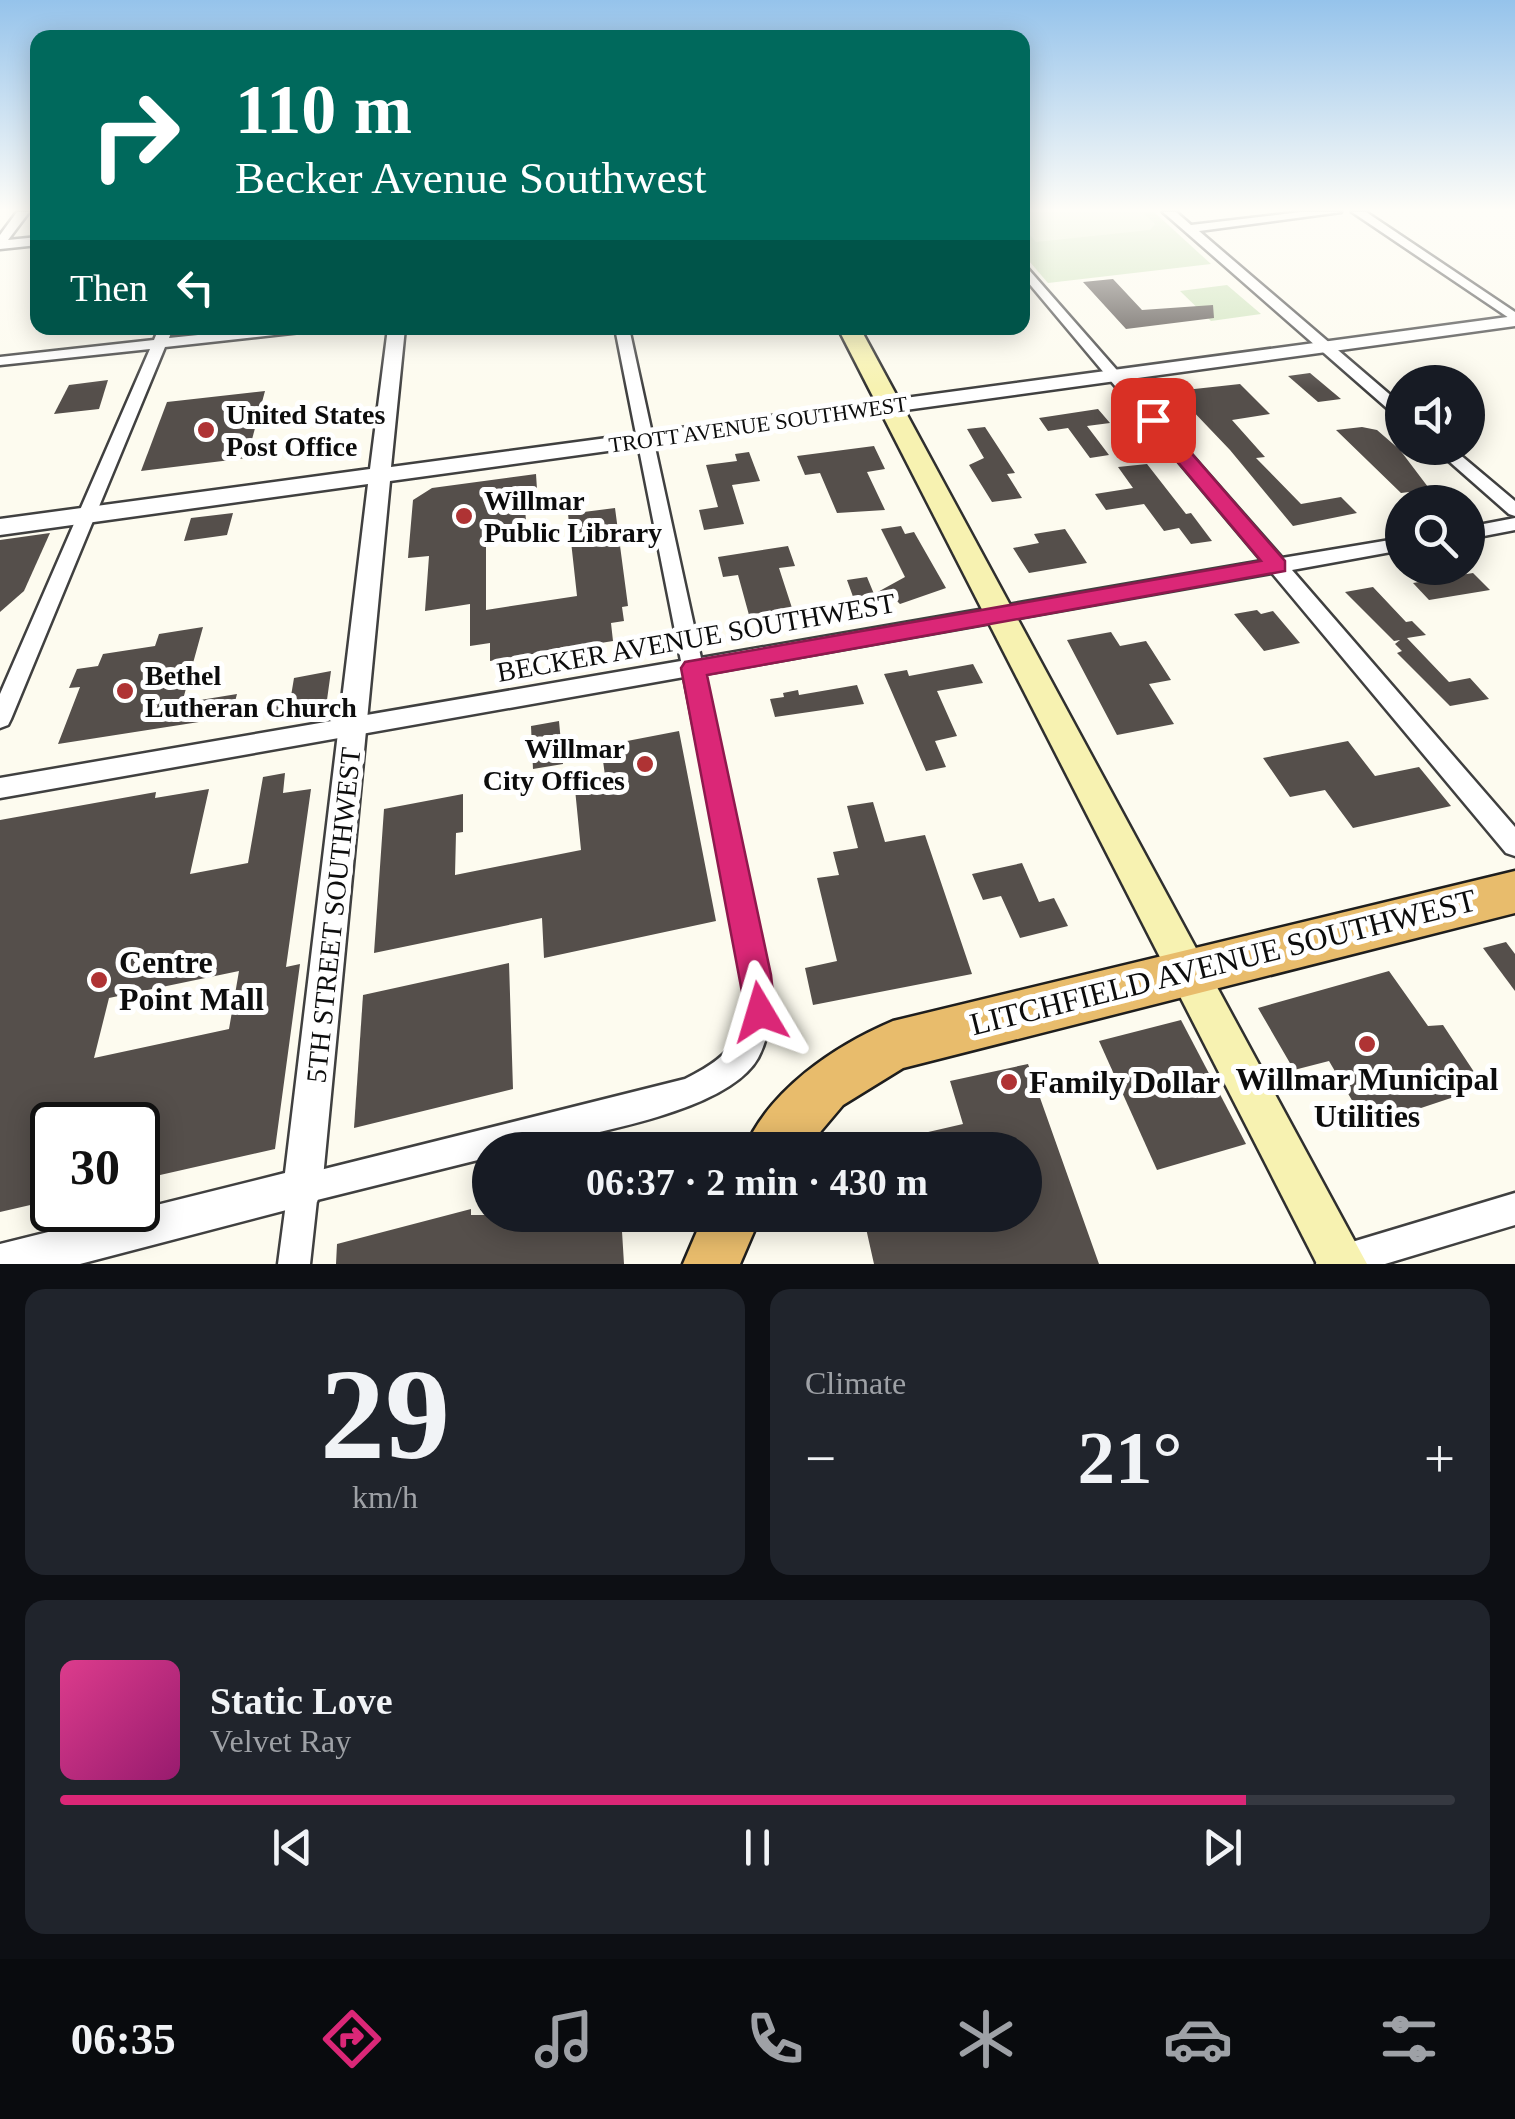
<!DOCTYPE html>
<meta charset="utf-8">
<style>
:root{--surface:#171b24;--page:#20242c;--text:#f1f3f6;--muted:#9ea1a6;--line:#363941;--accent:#db2777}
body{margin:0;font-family:"Times New Roman",serif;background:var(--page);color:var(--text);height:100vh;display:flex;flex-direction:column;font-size:38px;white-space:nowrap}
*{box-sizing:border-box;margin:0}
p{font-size:32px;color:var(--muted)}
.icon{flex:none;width:55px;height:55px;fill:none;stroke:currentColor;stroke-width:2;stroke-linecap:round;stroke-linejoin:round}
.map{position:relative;height:1264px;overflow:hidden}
.panel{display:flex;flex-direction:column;gap:25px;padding:25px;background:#0d0f14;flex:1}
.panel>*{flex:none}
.banner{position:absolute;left:30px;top:30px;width:1000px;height:305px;border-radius:20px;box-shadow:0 5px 25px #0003;background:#00695c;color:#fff;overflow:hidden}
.fabs{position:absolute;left:1385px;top:365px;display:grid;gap:20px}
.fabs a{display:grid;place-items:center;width:100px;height:100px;border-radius:50%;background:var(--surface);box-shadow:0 5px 25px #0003;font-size:50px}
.speed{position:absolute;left:30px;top:1102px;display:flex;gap:20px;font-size:50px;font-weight:700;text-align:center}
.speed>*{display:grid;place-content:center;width:130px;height:130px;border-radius:50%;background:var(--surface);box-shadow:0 5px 25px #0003;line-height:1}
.speed .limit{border:5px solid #111;border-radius:15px;background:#fff;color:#111}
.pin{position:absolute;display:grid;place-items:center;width:85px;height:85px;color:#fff;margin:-42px;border-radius:20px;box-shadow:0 5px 15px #0006}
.me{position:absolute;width:110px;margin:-55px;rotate:353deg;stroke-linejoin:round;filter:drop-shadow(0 0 8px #0008)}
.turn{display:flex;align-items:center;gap:35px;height:210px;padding:0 40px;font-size:45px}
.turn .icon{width:130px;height:130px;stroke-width:2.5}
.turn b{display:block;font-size:70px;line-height:85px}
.then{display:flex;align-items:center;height:95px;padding:0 40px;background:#0003;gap:20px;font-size:38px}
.big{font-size:75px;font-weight:700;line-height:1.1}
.panel .card{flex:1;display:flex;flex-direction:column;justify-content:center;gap:15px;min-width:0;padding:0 35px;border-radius:20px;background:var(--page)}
.panel .dial{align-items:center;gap:0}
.dial b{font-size:130px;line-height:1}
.song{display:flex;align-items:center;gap:30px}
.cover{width:120px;height:120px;border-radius:15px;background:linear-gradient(135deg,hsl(330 70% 55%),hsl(320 70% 35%))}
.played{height:10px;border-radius:5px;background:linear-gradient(90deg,var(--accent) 85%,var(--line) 85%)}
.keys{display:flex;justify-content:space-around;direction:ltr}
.heat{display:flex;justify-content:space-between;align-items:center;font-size:55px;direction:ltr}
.panel .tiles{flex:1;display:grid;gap:25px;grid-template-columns:1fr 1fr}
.card:last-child{grid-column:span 2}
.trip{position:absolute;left:472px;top:1132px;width:570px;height:100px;border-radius:50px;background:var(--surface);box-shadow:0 5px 25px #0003;font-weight:700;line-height:100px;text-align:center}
.tabs{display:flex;height:160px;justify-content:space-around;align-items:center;background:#090b0e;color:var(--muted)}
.tabs .icon{width:70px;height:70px}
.tabs .on{color:var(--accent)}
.tabs b{font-size:45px;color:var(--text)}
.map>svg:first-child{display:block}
</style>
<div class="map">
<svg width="1515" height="1264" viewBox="0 0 1515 1264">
<rect width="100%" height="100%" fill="#fdfbef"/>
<g fill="#cfe4bc">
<path d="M 1022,212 L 1154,212 L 1211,264 L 1048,283 L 1023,254 Z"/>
<path d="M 1227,285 L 1261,314 L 1211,321 L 1180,291 Z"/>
</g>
<path fill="#e0edcd" d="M 1023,212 L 1142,212 L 1155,224 L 1150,230 L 1036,242 L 1023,227 Z"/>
<g fill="#554f4b" fill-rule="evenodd">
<path d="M 1113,279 L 1142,310 L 1213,305 L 1214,318 L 1126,329 L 1083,282 Z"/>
<path d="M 1310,373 L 1341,399 L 1318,402 L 1288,376 Z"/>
<path d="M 108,380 L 99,409 L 54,414 L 69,385 Z"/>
<path d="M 1240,384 L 1270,414 L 1232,420 L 1265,457 L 1256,458 L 1301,504 L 1341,497 L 1357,513 L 1293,526 L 1230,450 L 1188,406 L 1180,407 L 1167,392 Z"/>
<path d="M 265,391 L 247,458 L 141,471 L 167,402 Z"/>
<path d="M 1098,409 L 1110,423 L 1087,426 L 1109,455 L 1090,458 L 1068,428 L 1048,431 L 1039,418 Z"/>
<path d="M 985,427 L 1015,473 L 1007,474 L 1022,498 L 992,502 L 969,465 L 984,458 L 967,429 Z"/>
<path d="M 1362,427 L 1377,430 L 1400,450 L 1428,487 L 1437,485 L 1452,497 L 1421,502 L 1409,492 L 1401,493 L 1336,430 Z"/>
<path d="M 874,446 L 885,469 L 867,472 L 885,510 L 837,513 L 820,473 L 805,475 L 797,456 Z"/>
<path d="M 749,452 L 760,481 L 732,485 L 744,524 L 704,530 L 699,510 L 718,507 L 706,465 L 737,461 L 735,454 Z"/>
<path d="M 1147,464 L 1186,514 L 1191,513 L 1212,541 L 1191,544 L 1179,528 L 1164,531 L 1144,504 L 1106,510 L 1095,494 L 1133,488 L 1118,467 Z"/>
<path d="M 536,474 L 538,505 L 525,507 L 526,522 L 486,527 L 486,610 L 577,596 L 568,514 L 615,508 L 628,606 L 622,607 L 624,621 L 611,623 L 613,641 L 490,661 L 490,643 L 470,646 L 470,604 L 425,611 L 429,556 L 408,558 L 413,500 L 432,488 Z"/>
<path d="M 233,513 L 227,535 L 184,541 L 191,518 Z"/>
<path d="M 901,526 L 905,534 L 914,532 L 946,588 L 900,604 L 894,598 L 856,605 L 847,580 L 867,577 L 874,594 L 905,577 L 881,529 Z"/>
<path d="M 1065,529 L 1087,563 L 1029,573 L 1013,548 L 1039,543 L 1034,534 Z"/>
<path d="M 50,533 L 24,591 L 0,612 L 0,540 Z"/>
<path d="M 788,546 L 795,566 L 779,568 L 792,608 L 749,615 L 738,575 L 723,577 L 718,557 Z"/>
<path d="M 1473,573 L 1490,590 L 1429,600 L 1413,583 Z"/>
<path d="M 1373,587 L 1406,622 L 1412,621 L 1426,635 L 1407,638 L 1449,682 L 1470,678 L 1489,699 L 1450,706 L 1397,653 L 1402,651 L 1395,644 L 1400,640 L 1394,641 L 1345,592 Z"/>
<path d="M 1257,610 L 1261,614 L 1273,611 L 1300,643 L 1264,651 L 1234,614 Z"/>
<path d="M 203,627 L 182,703 L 237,694 L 231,717 L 58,744 L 80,687 L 69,688 L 77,669 L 98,666 L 103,654 L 155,646 L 159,634 Z"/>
<path d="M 1111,632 L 1120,646 L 1146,641 L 1171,680 L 1149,684 L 1174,724 L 1117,735 L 1067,640 Z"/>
<path d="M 973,664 L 983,683 L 937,691 L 957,736 L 935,741 L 946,767 L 926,771 L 884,674 L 907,670 L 909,676 Z"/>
<path d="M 331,671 L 326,707 L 271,716 L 274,699 L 291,696 L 294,678 Z"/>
<path d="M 857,685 L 864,704 L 775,717 L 770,699 L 784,697 L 783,693 L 798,690 L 799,695 Z"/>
<path d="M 559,721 L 563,764 L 533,769 L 531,726 Z"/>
<path d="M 679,731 L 716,921 L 544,958 L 542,918 L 374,953 L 384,809 L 463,794 L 463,832 L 456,833 L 455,875 L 581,850 L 575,789 L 606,783 L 601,746 Z"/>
<path d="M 1348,741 L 1375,776 L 1419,767 L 1451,806 L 1353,828 L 1325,790 L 1290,797 L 1263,758 Z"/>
<path d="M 285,773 L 283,793 L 311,789 L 286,967 L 300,964 L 275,1149 L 138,1180 L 138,1125 L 52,1125 L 52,1200 L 0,1212 L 0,820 L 156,792 L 155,798 L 209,789 L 190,874 L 248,863 L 263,777 ZM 239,971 L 229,1029 L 94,1058 L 109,998 Z"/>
<path d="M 873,802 L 885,842 L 925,835 L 972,974 L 813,1005 L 805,968 L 837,961 L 817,878 L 839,875 L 833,852 L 858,848 L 847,806 Z"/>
<path d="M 1022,863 L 1039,902 L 1054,898 L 1068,926 L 1020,938 L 1001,896 L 983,900 L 972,874 Z"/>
<path d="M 1506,942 L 1515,954 L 1515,991 L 1483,948 Z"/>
<path d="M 509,963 L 513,1089 L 354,1128 L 363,995 Z"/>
<path d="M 1389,971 L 1428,1026 L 1443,1025 L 1484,1087 L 1367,1126 L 1329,1061 L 1294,1070 L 1258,1008 Z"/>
<path d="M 1181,1020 L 1246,1144 L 1157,1170 L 1099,1041 Z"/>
<path d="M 1028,1064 L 1099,1264 L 874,1264 L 863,1215 L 1025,1215 L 1025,1150 L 876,1150 L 876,1144 L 963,1124 L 950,1081 Z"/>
<path d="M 471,1209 L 471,1215 L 621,1215 L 624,1264 L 336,1264 L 337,1244 Z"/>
</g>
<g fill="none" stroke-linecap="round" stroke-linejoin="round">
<defs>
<g id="minor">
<path d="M 17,212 L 29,212 L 8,240 L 38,237 L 38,245 L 0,249 L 0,235 Z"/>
<path d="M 1163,212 L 1176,212 L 1191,225 L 1301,212 L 1341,212 L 1199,231 L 1402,405 L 1402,418 L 1396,416 Z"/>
<path d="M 1352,212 L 1366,212 L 1515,312 L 1515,322 Z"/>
<path d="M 1022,262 L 1282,558 L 1402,538 L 1402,550 L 1292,570 L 1515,827 L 1515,856 L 1506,853 L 1272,573 L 704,674 L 769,975 C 772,1004 772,1031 758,1058 C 727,1114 578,1135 518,1150 L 490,1150 L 490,1157 L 317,1200 L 310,1264 L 278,1264 L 288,1188 L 292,1177 L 685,1079 C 738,1053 747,1032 743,975 L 684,677 L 0,798 L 0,778 L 681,661 L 615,328 L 629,328 L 701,658 L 1262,561 L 1022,275 Z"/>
<path d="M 159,328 L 173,328 L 169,338 L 267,328 L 308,328 L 301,332 L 165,347 L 11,719 L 8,725 L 0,728 L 0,694 L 150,349 L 0,365 L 0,357 L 154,340 Z"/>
<path d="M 1434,448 L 1452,448 L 1515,501 L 1515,516 L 1509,514 Z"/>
<path d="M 1515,518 L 1515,530 L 1468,539 L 1468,527 Z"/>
<path d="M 1515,1193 L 1515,1225 L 1385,1264 L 1316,1264 L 1321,1253 L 1332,1248 Z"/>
</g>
<path id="tertiary" d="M 1515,316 L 1515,326 L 390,481 L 322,1188 L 317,1202 L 80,1264 L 0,1264 L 0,1244 L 285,1173 L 368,484 L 0,535 L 0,519 L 370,469 L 388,328 L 405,328 L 391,467 Z"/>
<path id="secondary" d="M 838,328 L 860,328 L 1367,1264 L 1317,1264 Z"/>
<g id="trunk">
<path d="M 1515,871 L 1515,913 L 903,1068 L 843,1105 L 805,1150 L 744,1150 C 769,1090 834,1046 893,1021 Z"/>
<path d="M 704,1215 L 761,1215 L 740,1264 L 683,1264 Z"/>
</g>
</defs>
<use href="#minor" stroke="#404040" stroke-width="5"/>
<use href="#tertiary" stroke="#404040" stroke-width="5"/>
<use href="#secondary" stroke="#2f2f2f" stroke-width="5"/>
<use href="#trunk" stroke="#1e1e1e" stroke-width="5"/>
<use href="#minor" fill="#fff" fill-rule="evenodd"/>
<use href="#tertiary" fill="#fff" fill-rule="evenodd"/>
<use href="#secondary" fill="#f7f2b1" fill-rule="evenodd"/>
<use href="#trunk" fill="#e8bc6c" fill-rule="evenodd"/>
</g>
<linearGradient id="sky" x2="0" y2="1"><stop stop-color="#95c3eb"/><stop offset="0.54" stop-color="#fefdf8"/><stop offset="1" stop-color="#fefdf8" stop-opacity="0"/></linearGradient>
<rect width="1515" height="389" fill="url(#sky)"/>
<path fill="#db2777" stroke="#8e194d" stroke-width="2.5" d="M 1153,415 L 1159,416 L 1285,561 L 1285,571 L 707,675 L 771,975 L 775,1012 L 771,1024 L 760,1028 L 748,1024 L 681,668 L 685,662 L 1261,561 L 1146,424 L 1144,420 Z"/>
<g fill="#af3334" stroke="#fff" stroke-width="4">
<circle cx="206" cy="430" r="10"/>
<circle cx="464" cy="516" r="10"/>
<circle cx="125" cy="691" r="10"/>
<circle cx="645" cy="764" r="10"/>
<circle cx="99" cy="980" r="10"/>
<circle cx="1367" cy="1044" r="10"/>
<circle cx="1009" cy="1082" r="10"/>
</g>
<g text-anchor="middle" stroke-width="10" stroke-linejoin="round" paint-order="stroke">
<g font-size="22" fill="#0d0d0d" stroke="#fff">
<text transform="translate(758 424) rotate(-8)" y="8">TROTT AVENUE SOUTHWEST</text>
</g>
<g font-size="28" font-weight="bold" fill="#0d0d0d" stroke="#fff" text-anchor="start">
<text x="226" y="424">United States<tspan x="226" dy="32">Post Office</tspan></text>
<text x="484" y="510">Willmar<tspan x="484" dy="32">Public Library</tspan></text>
<text x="145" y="685">Bethel<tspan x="145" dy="32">Lutheran Church</tspan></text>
<text x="625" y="758" text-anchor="end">Willmar<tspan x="625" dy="32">City Offices</tspan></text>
</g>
<g font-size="28" fill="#0d0d0d" stroke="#fff">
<text transform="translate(696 637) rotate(-10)" y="10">BECKER AVENUE SOUTHWEST</text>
<text transform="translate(333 915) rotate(-84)" y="10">5TH STREET SOUTHWEST</text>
</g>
<g font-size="32" font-weight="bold" fill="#0d0d0d" stroke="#fff" text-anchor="start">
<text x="119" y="973">Centre<tspan x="119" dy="37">Point Mall</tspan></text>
<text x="1367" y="1090" text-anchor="middle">Willmar Municipal<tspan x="1367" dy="37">Utilities</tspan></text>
<text x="1029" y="1093">Family Dollar</text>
</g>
<g font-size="32" fill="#0d0d0d" stroke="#fff">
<text transform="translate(1223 962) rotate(-14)" y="11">LITCHFIELD AVENUE SOUTHWEST</text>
</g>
</g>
</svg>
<div class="fabs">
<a><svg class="icon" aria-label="sound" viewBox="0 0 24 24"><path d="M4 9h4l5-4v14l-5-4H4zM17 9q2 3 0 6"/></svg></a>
<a><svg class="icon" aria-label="search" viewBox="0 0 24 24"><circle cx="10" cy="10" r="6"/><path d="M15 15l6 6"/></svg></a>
</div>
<div class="speed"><div class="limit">30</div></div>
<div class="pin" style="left:1153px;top:420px;background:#d93025"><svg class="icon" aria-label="arrive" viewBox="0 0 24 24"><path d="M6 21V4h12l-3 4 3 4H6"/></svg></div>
<svg class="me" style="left:760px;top:1012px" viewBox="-20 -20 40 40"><path d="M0-17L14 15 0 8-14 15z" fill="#db2777" stroke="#fff" stroke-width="4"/></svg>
<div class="trip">06:37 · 2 min · 430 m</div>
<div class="banner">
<div class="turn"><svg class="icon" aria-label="right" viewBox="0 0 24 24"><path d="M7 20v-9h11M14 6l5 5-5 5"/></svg><div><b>110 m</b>Becker Avenue Southwest</div></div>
<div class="then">Then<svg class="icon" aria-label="left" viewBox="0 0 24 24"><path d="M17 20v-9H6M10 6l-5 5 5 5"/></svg></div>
</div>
</div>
<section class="panel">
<div class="tiles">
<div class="card dial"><b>29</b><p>km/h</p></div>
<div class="card"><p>Climate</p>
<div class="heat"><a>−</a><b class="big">21°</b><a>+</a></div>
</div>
<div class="card">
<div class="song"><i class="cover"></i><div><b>Static Love</b><p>Velvet Ray</p></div></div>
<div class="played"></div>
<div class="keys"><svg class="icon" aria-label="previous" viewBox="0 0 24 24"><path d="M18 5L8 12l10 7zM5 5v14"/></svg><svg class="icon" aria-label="pause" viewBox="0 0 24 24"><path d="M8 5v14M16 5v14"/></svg><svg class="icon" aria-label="next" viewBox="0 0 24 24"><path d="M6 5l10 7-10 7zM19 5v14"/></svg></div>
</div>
</div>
</section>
<nav class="tabs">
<b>06:35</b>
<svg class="icon on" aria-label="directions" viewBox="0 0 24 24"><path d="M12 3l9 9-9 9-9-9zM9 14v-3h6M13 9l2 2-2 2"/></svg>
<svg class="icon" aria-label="music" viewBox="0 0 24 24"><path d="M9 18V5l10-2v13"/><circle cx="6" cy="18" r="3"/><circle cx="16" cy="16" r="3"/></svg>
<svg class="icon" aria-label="phone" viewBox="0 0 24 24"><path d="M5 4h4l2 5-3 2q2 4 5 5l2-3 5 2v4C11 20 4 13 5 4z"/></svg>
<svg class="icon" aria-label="climate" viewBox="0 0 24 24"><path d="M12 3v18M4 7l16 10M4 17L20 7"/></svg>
<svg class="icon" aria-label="car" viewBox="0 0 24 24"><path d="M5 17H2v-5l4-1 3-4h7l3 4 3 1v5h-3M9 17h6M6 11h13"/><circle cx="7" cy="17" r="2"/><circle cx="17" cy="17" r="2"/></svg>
<svg class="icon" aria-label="filters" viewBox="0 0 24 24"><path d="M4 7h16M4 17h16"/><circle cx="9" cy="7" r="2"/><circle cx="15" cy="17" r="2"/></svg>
</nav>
